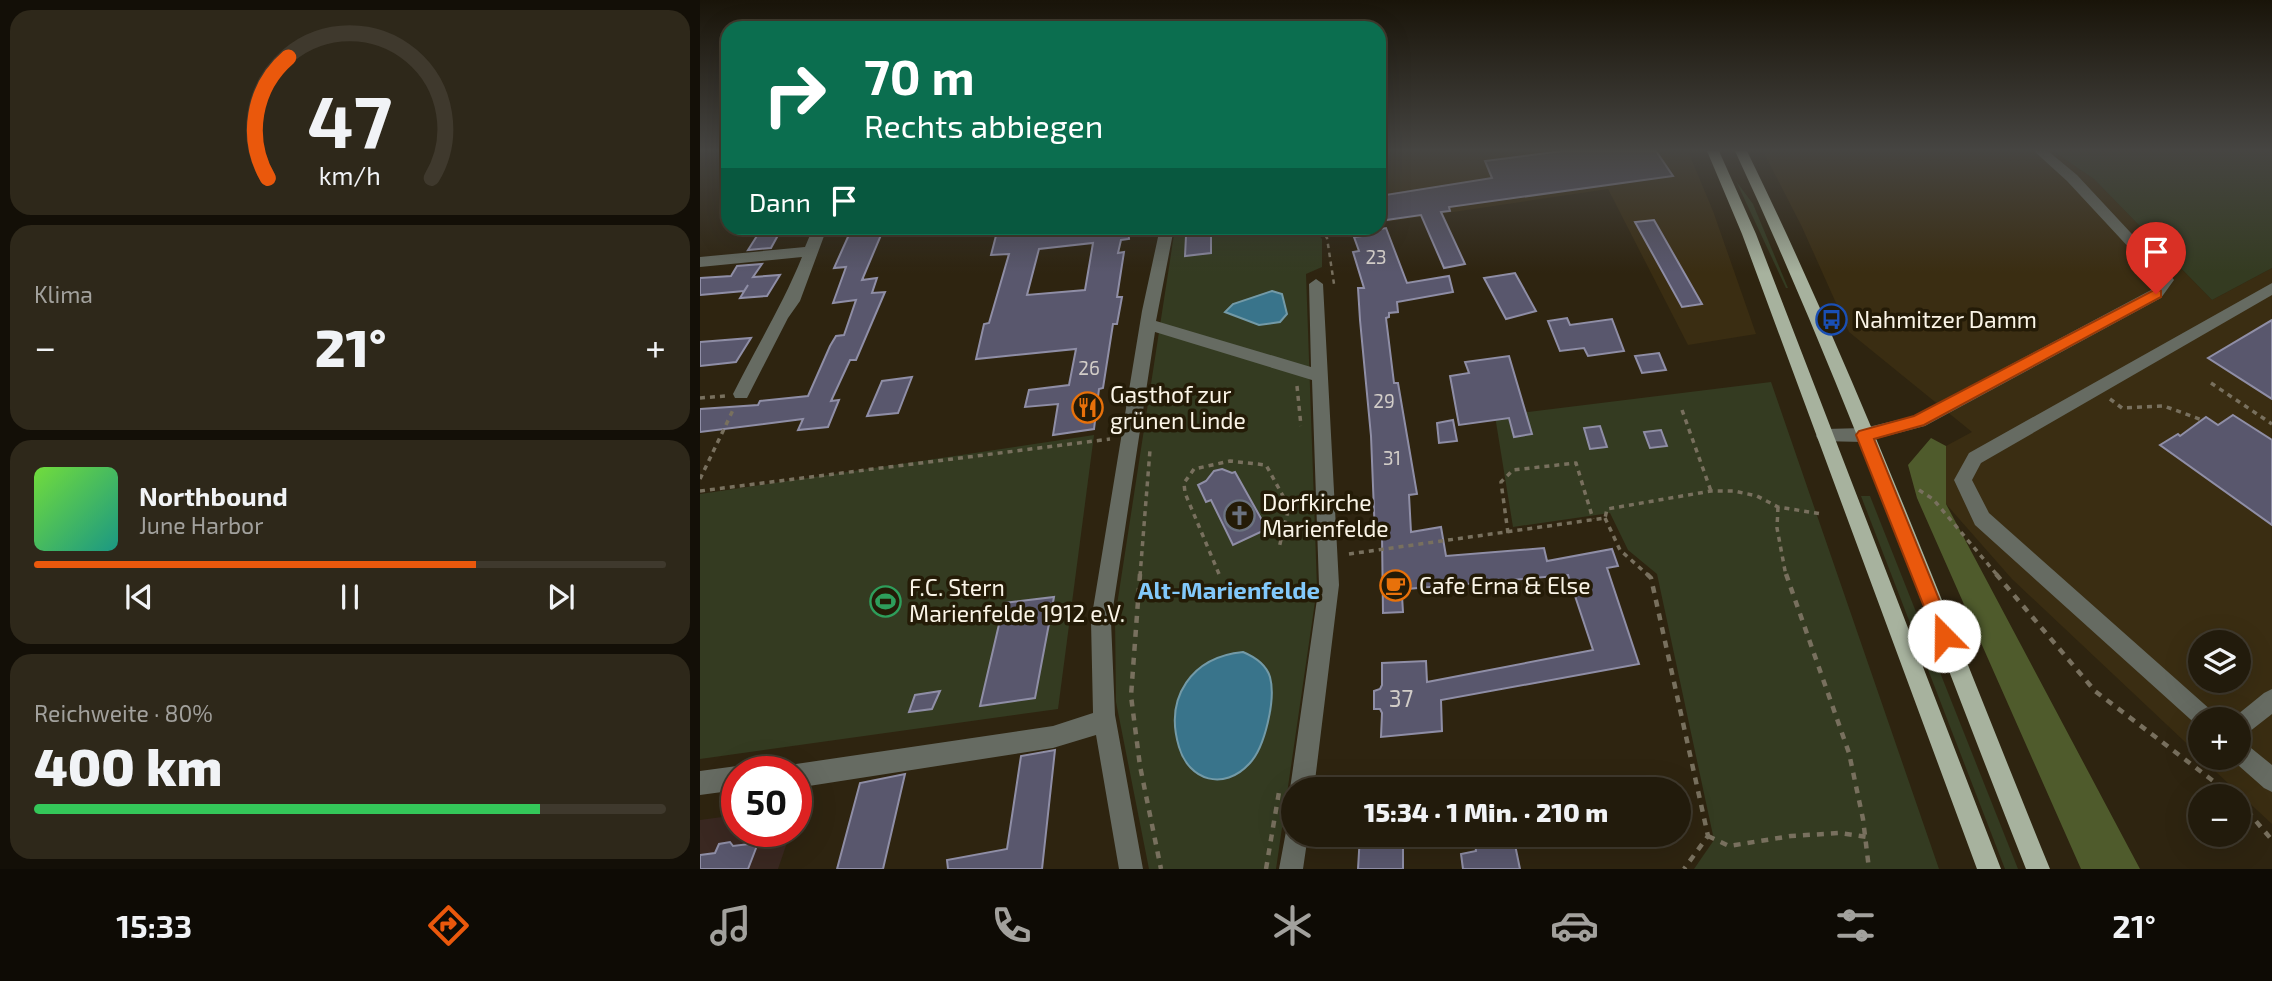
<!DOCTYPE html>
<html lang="de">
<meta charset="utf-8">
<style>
:root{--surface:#221b0c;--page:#2e281a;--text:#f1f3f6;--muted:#a2a19d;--line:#3f392d;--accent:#ea580c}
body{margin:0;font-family:"Exo 2",sans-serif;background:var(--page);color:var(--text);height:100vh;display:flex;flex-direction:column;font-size:26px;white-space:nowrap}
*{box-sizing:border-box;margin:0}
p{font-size:23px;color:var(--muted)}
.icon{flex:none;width:38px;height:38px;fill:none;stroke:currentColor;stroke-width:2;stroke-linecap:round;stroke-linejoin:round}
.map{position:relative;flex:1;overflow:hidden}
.panel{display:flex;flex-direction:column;gap:10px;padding:10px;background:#130f07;width:700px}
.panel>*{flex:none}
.hud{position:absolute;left:21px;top:21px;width:665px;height:214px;border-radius:21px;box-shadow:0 7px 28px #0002,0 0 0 2px var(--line);background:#0b6e4f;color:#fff;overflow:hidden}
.controls{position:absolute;left:1488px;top:630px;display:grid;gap:14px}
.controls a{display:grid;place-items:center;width:63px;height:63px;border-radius:50%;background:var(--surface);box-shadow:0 7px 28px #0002,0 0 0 2px var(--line);font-size:35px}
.speed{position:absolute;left:21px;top:756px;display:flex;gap:14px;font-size:35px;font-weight:700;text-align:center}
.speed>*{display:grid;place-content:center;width:91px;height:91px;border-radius:50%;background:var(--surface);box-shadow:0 7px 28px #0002,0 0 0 2px var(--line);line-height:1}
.speed .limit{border:10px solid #d22;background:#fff;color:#111}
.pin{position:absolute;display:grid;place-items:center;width:60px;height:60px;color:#fff;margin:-72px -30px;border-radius:50% 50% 50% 0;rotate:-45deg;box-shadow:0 0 7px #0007}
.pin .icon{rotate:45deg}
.me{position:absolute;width:77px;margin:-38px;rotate:338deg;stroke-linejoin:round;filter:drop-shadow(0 0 5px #0008)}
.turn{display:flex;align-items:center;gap:24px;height:147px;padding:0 28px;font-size:32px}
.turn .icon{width:91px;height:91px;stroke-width:2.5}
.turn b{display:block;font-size:49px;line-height:60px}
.then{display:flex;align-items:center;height:66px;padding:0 28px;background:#0003;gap:14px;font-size:26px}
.big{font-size:52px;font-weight:800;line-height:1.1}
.panel .card{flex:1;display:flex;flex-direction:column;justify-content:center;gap:10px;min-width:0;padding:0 24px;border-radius:21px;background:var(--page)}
.panel .dial{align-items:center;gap:0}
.dial svg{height:182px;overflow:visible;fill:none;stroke:var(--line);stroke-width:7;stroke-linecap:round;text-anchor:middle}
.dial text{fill:var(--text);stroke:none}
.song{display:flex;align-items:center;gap:21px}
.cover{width:84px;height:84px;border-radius:10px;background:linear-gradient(135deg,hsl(100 70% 55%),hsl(170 70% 35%))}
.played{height:7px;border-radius:4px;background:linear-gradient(90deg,var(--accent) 70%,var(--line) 70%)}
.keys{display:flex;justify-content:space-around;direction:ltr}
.heat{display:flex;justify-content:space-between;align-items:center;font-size:38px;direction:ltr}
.charge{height:10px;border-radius:5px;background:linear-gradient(90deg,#34c759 80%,var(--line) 0)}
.trip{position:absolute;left:581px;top:777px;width:410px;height:70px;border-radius:35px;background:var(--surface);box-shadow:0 7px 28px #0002,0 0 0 2px var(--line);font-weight:800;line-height:70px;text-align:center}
.menu{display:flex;height:112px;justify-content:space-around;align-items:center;background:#0e0b05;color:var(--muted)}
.menu .icon{width:49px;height:49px}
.menu .current{color:var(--accent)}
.menu b{font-size:32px;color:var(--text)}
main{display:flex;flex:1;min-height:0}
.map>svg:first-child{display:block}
</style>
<main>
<section class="panel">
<div class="card dial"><svg viewBox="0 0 100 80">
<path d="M14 69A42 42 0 1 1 86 69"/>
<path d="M14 69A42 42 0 0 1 23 16" stroke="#ea580c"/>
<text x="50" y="56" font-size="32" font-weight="700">47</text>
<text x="50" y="72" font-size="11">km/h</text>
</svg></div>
<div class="card"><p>Klima</p>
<div class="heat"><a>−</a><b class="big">21°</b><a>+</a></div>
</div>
<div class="card">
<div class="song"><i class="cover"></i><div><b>Northbound</b><p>June Harbor</p></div></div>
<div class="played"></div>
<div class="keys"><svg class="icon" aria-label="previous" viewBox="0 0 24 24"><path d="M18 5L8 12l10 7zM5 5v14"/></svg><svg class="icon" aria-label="pause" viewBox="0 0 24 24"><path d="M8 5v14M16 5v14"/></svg><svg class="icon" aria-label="next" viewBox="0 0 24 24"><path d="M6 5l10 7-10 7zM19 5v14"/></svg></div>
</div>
<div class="card"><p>Reichweite · 80%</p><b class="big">400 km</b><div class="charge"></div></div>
</section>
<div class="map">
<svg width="1572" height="869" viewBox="0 0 1572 869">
<rect width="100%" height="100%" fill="#2e2410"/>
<g fill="#3a2d12" fill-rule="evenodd">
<path d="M 679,151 L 988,151 L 1013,211 L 1056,334 L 988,345 L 908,189 L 679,223 Z"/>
<path d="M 1063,151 L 1353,151 L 1394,179 L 1512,300 L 1572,268 L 1572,824 L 1501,758 L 1538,758 L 1538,719 L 1500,719 L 1500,756 L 1312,579 L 1246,504 L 1246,446 L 1272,432 L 1149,332 L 1102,227 ZM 1500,642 L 1538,642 L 1538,681 L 1500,681 Z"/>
</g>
<path fill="#3a2821" d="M 37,815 L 37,831 L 91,831 L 78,869 L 0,869 L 0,820 Z"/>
<g fill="#343b21">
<path d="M 1353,151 L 1572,151 L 1572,268 L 1512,300 L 1394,179 Z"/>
<path d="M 1036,181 L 1053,204 L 1088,288 L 1086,288 Z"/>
<path d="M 475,228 L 613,228 L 622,239 L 622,267 L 606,274 L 617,588 L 576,869 L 449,869 L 416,702 L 415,618 Z"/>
<path d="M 1071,382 L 1239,869 L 994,869 L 1014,840 L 957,574 L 928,550 L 910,513 L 813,527 L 795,416 Z"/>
<path d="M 394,435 L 358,709 L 0,759 L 0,494 Z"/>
<path d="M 1161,496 L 1170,496 L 1318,869 L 1305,869 Z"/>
</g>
<path fill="#4f5b2c" d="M 1231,438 L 1246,446 L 1246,504 L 1440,869 L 1381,869 L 1217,498 L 1208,465 Z"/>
<g fill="#39748b" stroke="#739aa7" stroke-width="2">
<path d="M 572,291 L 582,294 L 587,314 L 580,322 L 559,325 L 525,312 L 533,304 Z"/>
<path d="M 543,652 C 555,657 566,664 570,677 C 576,699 565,748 549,764 C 524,791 489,781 479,747 C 464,697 492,657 543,652 Z"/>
</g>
<g fill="#59576d" stroke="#8f8ea6" stroke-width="2" fill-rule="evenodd">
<path d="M 862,151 L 956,151 L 973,176 L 749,207 L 750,211 L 741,212 L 765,264 L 744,268 L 721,215 L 679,221 L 679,196 L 792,178 L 785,161 Z"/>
<path d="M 954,220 L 1002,304 L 982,307 L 935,222 Z"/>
<path d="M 62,228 L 82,228 L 71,248 L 48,250 Z"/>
<path d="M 152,228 L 184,228 L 162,280 L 177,278 L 172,293 L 185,292 L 156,360 L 150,360 L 131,401 L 139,400 L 128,427 L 98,430 L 103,419 L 0,432 L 0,409 L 58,405 L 60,401 L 108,396 L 130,346 L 136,336 L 144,335 L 156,300 L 133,303 L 146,267 L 134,268 Z"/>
<path d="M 298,228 L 428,228 L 429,239 L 421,240 L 418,253 L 424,252 L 417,297 L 422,297 L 417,324 L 413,324 L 403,388 L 399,389 L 394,429 L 353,435 L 358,404 L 325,407 L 329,390 L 369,385 L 376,349 L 276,359 L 284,324 L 289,323 L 309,254 L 291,255 ZM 393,243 L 385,290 L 327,295 L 339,249 Z"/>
<path d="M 686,228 L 707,283 L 749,276 L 753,292 L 697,302 L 698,312 L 689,313 L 689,317 L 686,318 L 694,383 L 698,383 L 717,494 L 709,495 L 711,532 L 741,527 L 746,556 L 844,548 L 847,561 L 912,549 L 918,566 L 907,568 L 939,664 L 741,700 L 742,731 L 681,737 L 682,713 L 680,709 L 674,709 L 674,691 L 680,689 L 682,685 L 682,663 L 726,661 L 727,682 L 893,650 L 868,575 L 707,589 L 706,595 L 702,596 L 703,612 L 683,613 L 682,535 L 675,536 L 671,436 L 660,320 L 658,288 L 664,288 L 653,252 L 659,251 L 654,237 L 663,236 L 662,232 Z"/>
<path d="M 511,233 L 511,253 L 485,256 L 486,236 Z"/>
<path d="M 62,264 L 53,277 L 80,275 L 67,296 L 40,298 L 48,285 L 44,291 L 0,295 L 0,278 L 31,276 L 37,266 Z"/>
<path d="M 815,273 L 836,311 L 806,319 L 784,278 Z"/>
<path d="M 867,318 L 870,325 L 912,319 L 924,351 L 888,356 L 884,348 L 860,351 L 848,321 Z"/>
<path d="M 1572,320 L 1572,399 L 1508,358 Z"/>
<path d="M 51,338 L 36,362 L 0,366 L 0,342 Z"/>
<path d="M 959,353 L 966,370 L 942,373 L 935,356 Z"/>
<path d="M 809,356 L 832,434 L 814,437 L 809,418 L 759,425 L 750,376 L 769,373 L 765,362 Z"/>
<path d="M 212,377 L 198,413 L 167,416 L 182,381 Z"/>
<path d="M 1533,415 L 1572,440 L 1572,525 L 1460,445 L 1478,434 L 1480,436 L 1506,417 L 1518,425 Z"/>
<path d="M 753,420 L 757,441 L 739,443 L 737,423 Z"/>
<path d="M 900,426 L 907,447 L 890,449 L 884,428 Z"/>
<path d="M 961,430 L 967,446 L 950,448 L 944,432 Z"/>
<path d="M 522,469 L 532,473 L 535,472 L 567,529 L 533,545 L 511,500 L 506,502 L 498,485 L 506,481 L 514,471 Z"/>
<path d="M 354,597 L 335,698 L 280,706 L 304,603 Z"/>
<path d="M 240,691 L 232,709 L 209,712 L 215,695 Z"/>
<path d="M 355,750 L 342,869 L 248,869 L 247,860 L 307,849 L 321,756 Z"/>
<path d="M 205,774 L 183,869 L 137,869 L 160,783 Z"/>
<path d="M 660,835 L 703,835 L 703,869 L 658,869 Z"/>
<path d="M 774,835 L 813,835 L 820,869 L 763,869 L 761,854 L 776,851 Z"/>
<path d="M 30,842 L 33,846 L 58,843 L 48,869 L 0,869 L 0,855 L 15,853 L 19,844 Z"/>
</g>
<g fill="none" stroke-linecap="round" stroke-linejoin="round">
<path stroke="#78705e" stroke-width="2.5" stroke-dasharray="4.5 4.5" stroke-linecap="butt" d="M 620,228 L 627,238 L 634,284"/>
<g stroke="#78705e" stroke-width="3.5" stroke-dasharray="5 5" stroke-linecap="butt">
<path d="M 1511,383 L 1572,424"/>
<path d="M 597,386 L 601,426"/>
<path d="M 0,398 L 25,396"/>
<path d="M 1410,399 L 1422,408 L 1464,406 L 1502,420"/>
<path d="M 982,410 L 1011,491"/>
<path d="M 0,479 L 34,408"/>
<path d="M 1219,490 L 1233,499 L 1298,576"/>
<path d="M 0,491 L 410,439"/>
<path d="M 1078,507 L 1077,528 L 1086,576"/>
<path d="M 905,518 L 920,550 L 949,576"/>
<path d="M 808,533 L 801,482 L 813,470 L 876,463 L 893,519"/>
<path d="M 649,554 L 905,518 L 907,509 L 1011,491 L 1034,491 L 1057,496 L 1078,507 L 1122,514"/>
<path d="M 519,574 L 485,493 L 484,483 L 494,469 L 530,461 L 566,465 L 589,507 L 579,548"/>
<path d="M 440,576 L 450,450"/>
</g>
<g stroke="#78705e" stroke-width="4.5" stroke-dasharray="7 7" stroke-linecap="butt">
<path d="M 440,574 L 431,696 L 440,766 L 461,869"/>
<path d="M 947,574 L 951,578 L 1008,836 L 984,869"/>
<path d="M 1086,574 L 1149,753 L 1163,819 L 1169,869"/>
<path d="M 1296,574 L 1395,691 L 1533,796"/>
<path d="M 1538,800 L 1572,840"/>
<path d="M 1008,836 L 1029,846 L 1091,836 L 1139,833 L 1167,837"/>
<path d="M 566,869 L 579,792"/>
</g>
<g fill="#666b62" fill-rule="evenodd">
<path d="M 1334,151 L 1348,151 L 1377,175 L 1472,277 L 1474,280 L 1461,298 L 1225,426 L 1164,442 L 1119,441 L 1116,436 L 1119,431 L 1125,429 L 1164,428 L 1214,416 L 1451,290 L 1459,280 L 1367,181 Z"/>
<path d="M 113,228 L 127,228 L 100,301 L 88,318 L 47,398 L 35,398 L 33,394 C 56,348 83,304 102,257 L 0,267 L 0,257 L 105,247 Z"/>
<path d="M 460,228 L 474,228 L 456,321 L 611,367 L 609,284 L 616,279 L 623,284 L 639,585 L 614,789 L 593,789 L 593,796 L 590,789 L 619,585 L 612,380 L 455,332 L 411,621 L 415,715 L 443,869 L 419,869 L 396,735 L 353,748 L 96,788 L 96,772 L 86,772 L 88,768 L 96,764 L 353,726 L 393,713 L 391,621 L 442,311 Z"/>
<path d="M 1572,283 L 1572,295 L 1281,463 L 1272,480 L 1289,513 L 1512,711 L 1515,719 L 1500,719 L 1500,728 L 1275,525 L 1254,480 L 1269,453 Z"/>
<path d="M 1572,689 L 1572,714 L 1540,739 L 1572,765 L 1572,792 L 1564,788 L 1530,758 L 1538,758 L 1538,719 L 1532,719 L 1564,693 Z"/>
<path d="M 37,766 L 46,772 L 37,772 L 37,790 L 0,795 L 0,771 Z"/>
<path d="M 593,824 L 593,835 L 608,835 L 603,869 L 579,869 L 587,826 Z"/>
</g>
<g fill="#a7b29e" fill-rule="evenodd">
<path d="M 1007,151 L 1019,151 L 1056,234 L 1301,869 L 1277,869 L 1042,234 Z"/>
<path d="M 1035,151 L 1047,151 C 1161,384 1252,629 1350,869 L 1326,869 C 1231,629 1144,385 1035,151 Z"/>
</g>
</g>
<linearGradient id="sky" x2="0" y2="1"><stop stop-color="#191409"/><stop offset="0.55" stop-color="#464542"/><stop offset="1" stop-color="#464542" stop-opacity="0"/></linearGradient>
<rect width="1572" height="273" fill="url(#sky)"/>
<path fill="#ea580c" stroke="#983908" stroke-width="2" d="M 1456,289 L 1461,291 L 1461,297 L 1224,425 L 1174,439 L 1254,636 L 1251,642 L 1244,644 L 1238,642 L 1156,435 L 1159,431 L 1214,416 Z"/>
<defs>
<symbol id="bus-ring" viewBox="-11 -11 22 22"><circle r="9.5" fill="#241b07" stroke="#1a4fb4" stroke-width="1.5"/><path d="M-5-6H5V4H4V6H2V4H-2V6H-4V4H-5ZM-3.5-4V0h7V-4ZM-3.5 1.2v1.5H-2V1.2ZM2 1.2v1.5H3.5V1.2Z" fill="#1a4fb4"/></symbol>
<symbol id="restaurant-ring" viewBox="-11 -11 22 22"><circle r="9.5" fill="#241b07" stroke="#e8710a" stroke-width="1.5"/><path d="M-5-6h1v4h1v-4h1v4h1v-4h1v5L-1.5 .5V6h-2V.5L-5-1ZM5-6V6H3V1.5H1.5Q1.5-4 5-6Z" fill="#e8710a"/></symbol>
<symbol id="church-ring" viewBox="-11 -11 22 22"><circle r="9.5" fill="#241b07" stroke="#6b7280" stroke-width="1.5"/><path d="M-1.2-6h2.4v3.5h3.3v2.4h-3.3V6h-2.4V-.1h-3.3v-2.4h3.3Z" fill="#6b7280"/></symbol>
<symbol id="cafe-ring" viewBox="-11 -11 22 22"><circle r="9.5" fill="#241b07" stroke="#e8710a" stroke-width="1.5"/><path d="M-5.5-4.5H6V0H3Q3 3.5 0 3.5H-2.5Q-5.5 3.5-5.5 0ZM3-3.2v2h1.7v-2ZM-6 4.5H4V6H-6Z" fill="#e8710a"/></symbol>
<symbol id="stadium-ring" viewBox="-11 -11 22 22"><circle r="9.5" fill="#241b07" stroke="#2e9e5b" stroke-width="1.5"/><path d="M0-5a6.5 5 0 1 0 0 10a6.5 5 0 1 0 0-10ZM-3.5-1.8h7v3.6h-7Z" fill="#2e9e5b"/></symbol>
</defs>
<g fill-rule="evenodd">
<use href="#bus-ring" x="1114" y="302" width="35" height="35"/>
<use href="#restaurant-ring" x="370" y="390" width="35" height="35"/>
<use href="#church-ring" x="522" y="498" width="35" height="35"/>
<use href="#cafe-ring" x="678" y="568" width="35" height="35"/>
<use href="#stadium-ring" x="168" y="584" width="35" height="35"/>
</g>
<g text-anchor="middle" stroke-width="7" stroke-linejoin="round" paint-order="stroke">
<g font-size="19" fill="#d2cdc8">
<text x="676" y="264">23</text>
<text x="389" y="375">26</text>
<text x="684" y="408">29</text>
<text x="692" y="465">31</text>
</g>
<g font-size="23" fill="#faf4e7" stroke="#241b07" text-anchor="start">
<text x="1154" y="328">Nahmitzer Damm</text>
<text x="410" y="403">Gasthof zur<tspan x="410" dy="26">grünen Linde</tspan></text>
<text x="562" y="511">Dorfkirche<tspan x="562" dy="26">Marienfelde</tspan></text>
<text x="719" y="594">Cafe Erna &amp; Else</text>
<text x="209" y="596">F.C. Stern<tspan x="209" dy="26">Marienfelde 1912 e.V.</tspan></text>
</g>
<g font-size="23" fill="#d2cdc8">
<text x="701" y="707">37</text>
</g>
<g font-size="24" font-weight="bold" fill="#82c9fb" stroke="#241b07">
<text x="529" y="599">Alt-Marienfelde</text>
</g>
</g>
</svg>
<div class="controls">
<a><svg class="icon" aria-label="layers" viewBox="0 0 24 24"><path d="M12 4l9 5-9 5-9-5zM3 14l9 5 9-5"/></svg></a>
<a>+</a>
<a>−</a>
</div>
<div class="speed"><div class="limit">50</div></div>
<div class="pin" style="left:1456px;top:294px;background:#d93025"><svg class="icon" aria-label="arrive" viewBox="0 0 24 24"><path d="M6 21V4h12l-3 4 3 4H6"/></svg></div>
<svg class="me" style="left:1244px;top:636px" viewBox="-20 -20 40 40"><circle r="19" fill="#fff"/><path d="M0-13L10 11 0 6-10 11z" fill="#ea580c"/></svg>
<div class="trip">15:34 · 1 Min. · 210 m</div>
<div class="hud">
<div class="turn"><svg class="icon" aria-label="right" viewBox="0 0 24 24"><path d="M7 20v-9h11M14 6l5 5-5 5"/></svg><div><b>70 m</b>Rechts abbiegen</div></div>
<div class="then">Dann<svg class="icon" aria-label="arrive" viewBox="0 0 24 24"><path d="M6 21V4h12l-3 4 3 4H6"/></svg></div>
</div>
</div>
</main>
<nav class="menu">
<b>15:33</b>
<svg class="icon current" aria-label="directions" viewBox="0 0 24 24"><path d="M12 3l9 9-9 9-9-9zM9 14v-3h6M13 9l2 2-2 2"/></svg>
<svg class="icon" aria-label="music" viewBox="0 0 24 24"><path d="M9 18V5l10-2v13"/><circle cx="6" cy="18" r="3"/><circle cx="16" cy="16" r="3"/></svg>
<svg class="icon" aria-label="phone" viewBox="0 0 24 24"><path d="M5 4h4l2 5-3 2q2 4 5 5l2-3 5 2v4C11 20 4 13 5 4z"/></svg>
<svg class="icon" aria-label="climate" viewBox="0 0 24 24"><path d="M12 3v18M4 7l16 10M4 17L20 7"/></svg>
<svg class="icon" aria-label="car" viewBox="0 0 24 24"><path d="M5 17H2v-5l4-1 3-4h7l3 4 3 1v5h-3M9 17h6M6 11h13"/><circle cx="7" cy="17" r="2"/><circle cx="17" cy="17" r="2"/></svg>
<svg class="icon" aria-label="filters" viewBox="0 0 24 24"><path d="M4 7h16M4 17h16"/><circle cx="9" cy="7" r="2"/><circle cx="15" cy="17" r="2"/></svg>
<b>21°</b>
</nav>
